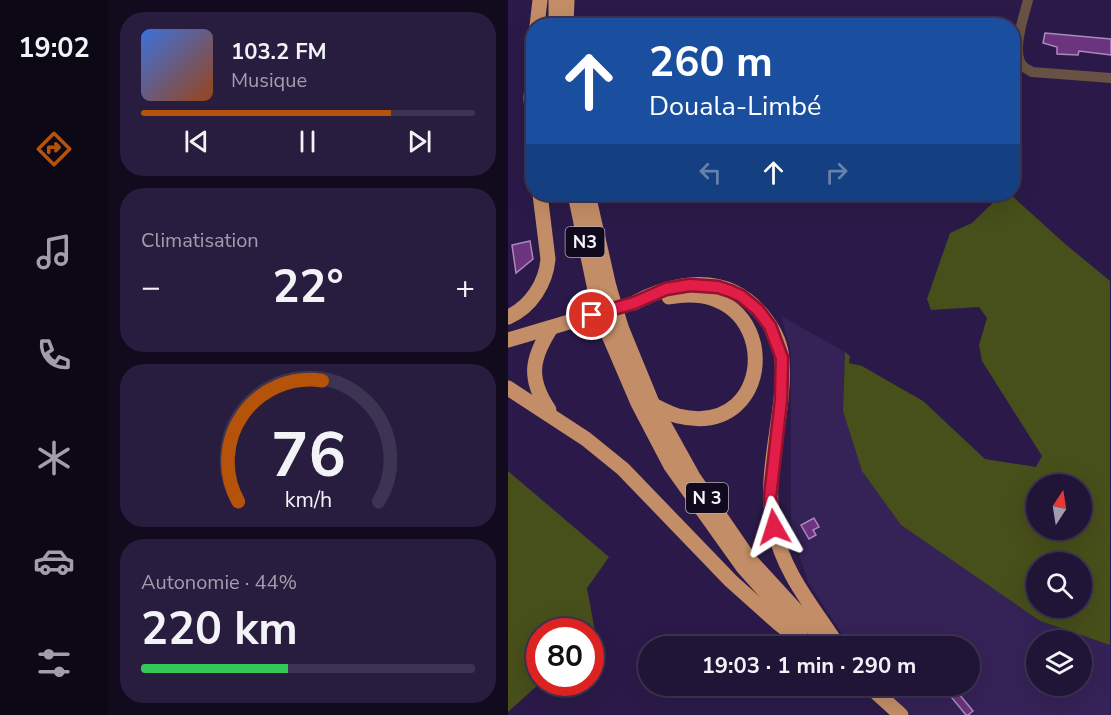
<!DOCTYPE html>
<html lang="fr">
<meta charset="utf-8">
<style>
:root{--surface:#201437;--page:#281d3f;--text:#f1f3f6;--muted:#a29ead;--line:#3d3352;--accent:#b45309}
body{margin:0;font-family:"Nunito Sans",sans-serif;background:var(--page);color:var(--text);height:100vh;display:flex;flex-direction:column;font-size:22px;white-space:nowrap}
*{box-sizing:border-box;margin:0}
p{font-size:20px;color:var(--muted)}
.icon{flex:none;width:33px;height:33px;fill:none;stroke:currentColor;stroke-width:2;stroke-linecap:round;stroke-linejoin:round}
.map{position:relative;flex:1;overflow:hidden}
.details{display:flex;flex-direction:column;gap:12px;padding:12px;background:#120b1e;width:400px}
.details>*{flex:none}
.top-card{position:absolute;left:18px;top:18px;width:494px;height:183px;border-radius:24px;box-shadow:0 6px 24px #0002,0 0 0 2px var(--line);background:#1a4fa0;color:#fff;overflow:hidden}
.needle{width:39px;rotate:12deg}
.buttons{position:absolute;left:518px;top:474px;display:grid;gap:12px}
.buttons a{display:grid;place-items:center;width:66px;height:66px;border-radius:50%;background:var(--surface);box-shadow:0 6px 24px #0002,0 0 0 2px var(--line);font-size:30px}
.speed{position:absolute;left:18px;top:618px;display:flex;gap:12px;font-size:30px;font-weight:700;text-align:center}
.speed>*{display:grid;place-content:center;width:78px;height:78px;border-radius:50%;background:var(--surface);box-shadow:0 6px 24px #0002,0 0 0 2px var(--line);line-height:1}
.speed .limit{border:9px solid #d22;background:#fff;color:#111}
.pin{position:absolute;display:grid;place-items:center;width:51px;height:51px;color:#fff;margin:-26px;border:3px solid #fff;border-radius:50%;box-shadow:0 2px 6px #0007}
.me{position:absolute;width:66px;margin:-33px;rotate:354deg;stroke-linejoin:round;filter:drop-shadow(0 0 4px #0008)}
.turn{display:flex;align-items:center;gap:21px;height:126px;padding:0 24px;font-size:27px}
.turn .icon{width:78px;height:78px;stroke-width:2.5}
.turn b{display:block;font-size:42px;line-height:51px}
.lanes{display:flex;align-items:center;height:57px;padding:0 24px;background:#0003;justify-content:center;gap:30px;direction:ltr}
.lanes .off{opacity:.35}
.big{font-size:45px;font-weight:700;line-height:1.1}
.details .card{flex:1;display:flex;flex-direction:column;justify-content:center;gap:9px;min-width:0;padding:0 21px;border-radius:24px;background:var(--page)}
.details .dial{align-items:center;gap:0}
.dial svg{height:156px;overflow:visible;fill:none;stroke:var(--line);stroke-width:7;stroke-linecap:round;text-anchor:middle}
.dial text{fill:var(--text);stroke:none}
.song{display:flex;align-items:center;gap:18px}
.cover{width:72px;height:72px;border-radius:9px;background:linear-gradient(135deg,hsl(220 70% 55%),hsl(20 70% 35%))}
.played{height:6px;border-radius:3px;background:linear-gradient(90deg,var(--accent) 75%,var(--line) 75%)}
.keys{display:flex;justify-content:space-around;direction:ltr}
.heat{display:flex;justify-content:space-between;align-items:center;font-size:33px;direction:ltr}
.charge{height:9px;border-radius:4px;background:linear-gradient(90deg,#34c759 44%,var(--line) 0)}
.trip{position:absolute;left:130px;top:636px;width:342px;height:60px;border-radius:30px;background:var(--surface);box-shadow:0 6px 24px #0002,0 0 0 2px var(--line);font-weight:700;line-height:60px;text-align:center}
main{display:flex;flex:1;min-height:0}
.tabs{display:flex;flex-direction:column;width:108px;justify-content:space-around;align-items:center;background:#0d0816;color:var(--muted)}
.tabs .icon{width:42px;height:42px}
.tabs .selected{color:var(--accent)}
.tabs b{font-size:27px;color:var(--text)}
.map>svg:first-child{display:block}
</style>
<main>
<nav class="tabs">
<b>19:02</b>
<svg class="icon selected" aria-label="directions" viewBox="0 0 24 24"><path d="M12 3l9 9-9 9-9-9zM9 14v-3h6M13 9l2 2-2 2"/></svg>
<svg class="icon" aria-label="music" viewBox="0 0 24 24"><path d="M9 18V5l10-2v13"/><circle cx="6" cy="18" r="3"/><circle cx="16" cy="16" r="3"/></svg>
<svg class="icon" aria-label="phone" viewBox="0 0 24 24"><path d="M5 4h4l2 5-3 2q2 4 5 5l2-3 5 2v4C11 20 4 13 5 4z"/></svg>
<svg class="icon" aria-label="climate" viewBox="0 0 24 24"><path d="M12 3v18M4 7l16 10M4 17L20 7"/></svg>
<svg class="icon" aria-label="car" viewBox="0 0 24 24"><path d="M5 17H2v-5l4-1 3-4h7l3 4 3 1v5h-3M9 17h6M6 11h13"/><circle cx="7" cy="17" r="2"/><circle cx="17" cy="17" r="2"/></svg>
<svg class="icon" aria-label="filters" viewBox="0 0 24 24"><path d="M4 7h16M4 17h16"/><circle cx="9" cy="7" r="2"/><circle cx="15" cy="17" r="2"/></svg>
</nav>
<section class="details">
<div class="card">
<div class="song"><i class="cover"></i><div><b>103.2 FM</b><p>Musique</p></div></div>
<div class="played"></div>
<div class="keys"><svg class="icon" aria-label="previous" viewBox="0 0 24 24"><path d="M18 5L8 12l10 7zM5 5v14"/></svg><svg class="icon" aria-label="pause" viewBox="0 0 24 24"><path d="M8 5v14M16 5v14"/></svg><svg class="icon" aria-label="next" viewBox="0 0 24 24"><path d="M6 5l10 7-10 7zM19 5v14"/></svg></div>
</div>
<div class="card"><p>Climatisation</p>
<div class="heat"><a>−</a><b class="big">22°</b><a>+</a></div>
</div>
<div class="card dial"><svg viewBox="0 0 100 80">
<path d="M14 69A42 42 0 1 1 86 69"/>
<path d="M14 69A42 42 0 0 1 57 7" stroke="#b45309"/>
<text x="50" y="56" font-size="32" font-weight="700">76</text>
<text x="50" y="72" font-size="11">km/h</text>
</svg></div>
<div class="card"><p>Autonomie · 44%</p><b class="big">220 km</b><div class="charge"></div></div>
</section>
<div class="map">
<svg width="603" height="715" viewBox="0 0 603 715">
<rect width="100%" height="100%" fill="#2b1a49"/>
<path fill="#352257" fill-rule="evenodd" d="M 273,316 L 337,352 L 335,411 L 393,525 L 532,621 L 602,645 L 602,715 L 404,715 L 370,686 L 462,686 L 462,646 L 342,646 L 300,582 L 283,528 L 283,352 ZM 528,640 L 573,640 L 573,686 L 528,686 Z"/>
<g fill="#474f1a" fill-rule="evenodd">
<path d="M 494,194 L 502,194 L 556,243 L 602,281 L 602,645 L 532,621 L 393,525 L 354,471 L 335,411 L 337,352 L 342,356 L 341,363 L 354,366 L 415,401 L 477,459 L 528,467 L 534,456 L 474,361 L 471,345 L 479,318 L 471,307 L 423,310 L 419,299 L 442,233 L 464,223 ZM 528,484 L 573,484 L 573,530 L 528,530 ZM 528,562 L 573,562 L 573,608 L 528,608 Z"/>
<path d="M 0,471 L 101,557 L 79,588 L 87,632 L 83,636 L 82,632 L 32,632 L 32,683 L 0,712 Z"/>
</g>
<g fill="#6c337f" stroke="#ad88ba" stroke-width="1.5">
<path d="M 537,33 L 603,39 L 603,55 L 571,51 L 570,55 L 549,54 L 549,47 L 535,43 Z"/>
<path d="M 22,241 L 25,259 L 8,273 L 4,245 Z"/>
<path d="M 306,518 L 311,527 L 305,530 L 308,535 L 301,539 L 293,525 Z"/>
<path d="M 446,688 L 465,711 L 460,715 L 458,715 L 440,693 Z"/>
</g>
<g fill="none" stroke-linecap="round" stroke-linejoin="round">
<path stroke="#685243" stroke-width="10" d="M 520,0 C 516,16 502,55 516,67 C 518,69 521,70 524,72 L 603,78"/>
<g stroke="#c38e67" stroke-width="15">
<path d="M 29,26 L 32,0"/>
<path d="M 48,26 L 48,0"/>
<path d="M 58,26 L 59,0"/>
<path d="M 26,58 L 23,98 L 26,139"/>
<path d="M 67,194 L 87,290"/>
<path d="M 80,194 L 101,287"/>
<path d="M 126,303 C 156,287 193,277 226,292 C 249,303 273,333 274,360 C 278,415 254,472 266,527 C 275,573 306,608 330,646"/>
<path d="M 0,317 C 23,307 38,283 40,259 L 32,194"/>
<path d="M 113,327 L 145,405 L 185,477 L 242,560 L 321,646"/>
<path d="M 100,333 L 130,403 L 163,466 L 235,567 L 292,631"/>
<path d="M 0,340 L 105,309"/>
<path d="M 0,388 L 78,439 L 115,469 L 223,581 L 270,623 L 300,646"/>
<path d="M 145,405 C 153,409 162,414 170,416 C 274,441 275,275 161,297"/>
<path d="M 41,410 C 20,379 23,359 43,328"/>
<path d="M 361,686 L 393,715"/>
</g>
<g stroke="#c38e67" stroke-width="15">
<path d="M 101,287 L 113,327"/>
<path d="M 87,290 L 100,333"/>
</g>
</g>
<g fill="none" stroke-linecap="round" stroke-linejoin="round">
<defs>
<path id="route" d="M 84,315 L 126,303 L 158,289 L 182,285 L 210,287 L 222,291 L 233,296 L 250,310 L 262,326 L 274,358 L 273,400 L 262,497 L 266,527"/>
</defs>
<use href="#route" stroke="#92132f" stroke-width="15"/>
<use href="#route" stroke="#e11d48" stroke-width="10"/>
</g>
<g text-anchor="middle" stroke-width="6" stroke-linejoin="round" paint-order="stroke">
<g fill="#110a1e" stroke="#b1aeb8" stroke-width="1.5">
<rect x="57.5" y="227" width="39" height="30" rx="4.5"/>
<rect x="178" y="483" width="42" height="30" rx="4.5"/>
</g>
<g font-size="18" font-weight="bold" fill="#f5f4fa">
<text x="77" y="248">N3</text>
<text x="199" y="504">N 3</text>
</g>
</g>
</svg>
<div class="buttons">
<a><svg class="needle" viewBox="-14 -14 28 28"><path d="M0-13l5 13h-10z" fill="#e53935"/><path d="M0 13l5-13h-10z" fill="#a29ead"/></svg></a>
<a><svg class="icon" aria-label="search" viewBox="0 0 24 24"><circle cx="10" cy="10" r="6"/><path d="M15 15l6 6"/></svg></a>
<a><svg class="icon" aria-label="layers" viewBox="0 0 24 24"><path d="M12 4l9 5-9 5-9-5zM3 14l9 5 9-5"/></svg></a>
</div>
<div class="speed"><div class="limit">80</div></div>
<div class="pin" style="left:84px;top:315px;background:#d93025"><svg class="icon" aria-label="arrive" viewBox="0 0 24 24"><path d="M6 21V4h12l-3 4 3 4H6"/></svg></div>
<svg class="me" style="left:266px;top:527px" viewBox="-20 -20 40 40"><path d="M0-17L14 15 0 8-14 15z" fill="#e11d48" stroke="#fff" stroke-width="4"/></svg>
<div class="trip">19:03 · 1 min · 290 m</div>
<div class="top-card">
<div class="turn"><svg class="icon" aria-label="ahead" viewBox="0 0 24 24"><path d="M12 20V5M6 11l6-6 6 6"/></svg><div><b>260 m</b>Douala-Limbé</div></div>
<div class="lanes"><svg class="icon off" aria-label="left" viewBox="0 0 24 24"><path d="M17 20v-9H6M10 6l-5 5 5 5"/></svg><svg class="icon" aria-label="ahead" viewBox="0 0 24 24"><path d="M12 20V5M6 11l6-6 6 6"/></svg><svg class="icon off" aria-label="right" viewBox="0 0 24 24"><path d="M7 20v-9h11M14 6l5 5-5 5"/></svg></div>
</div>
</div>
</main>
